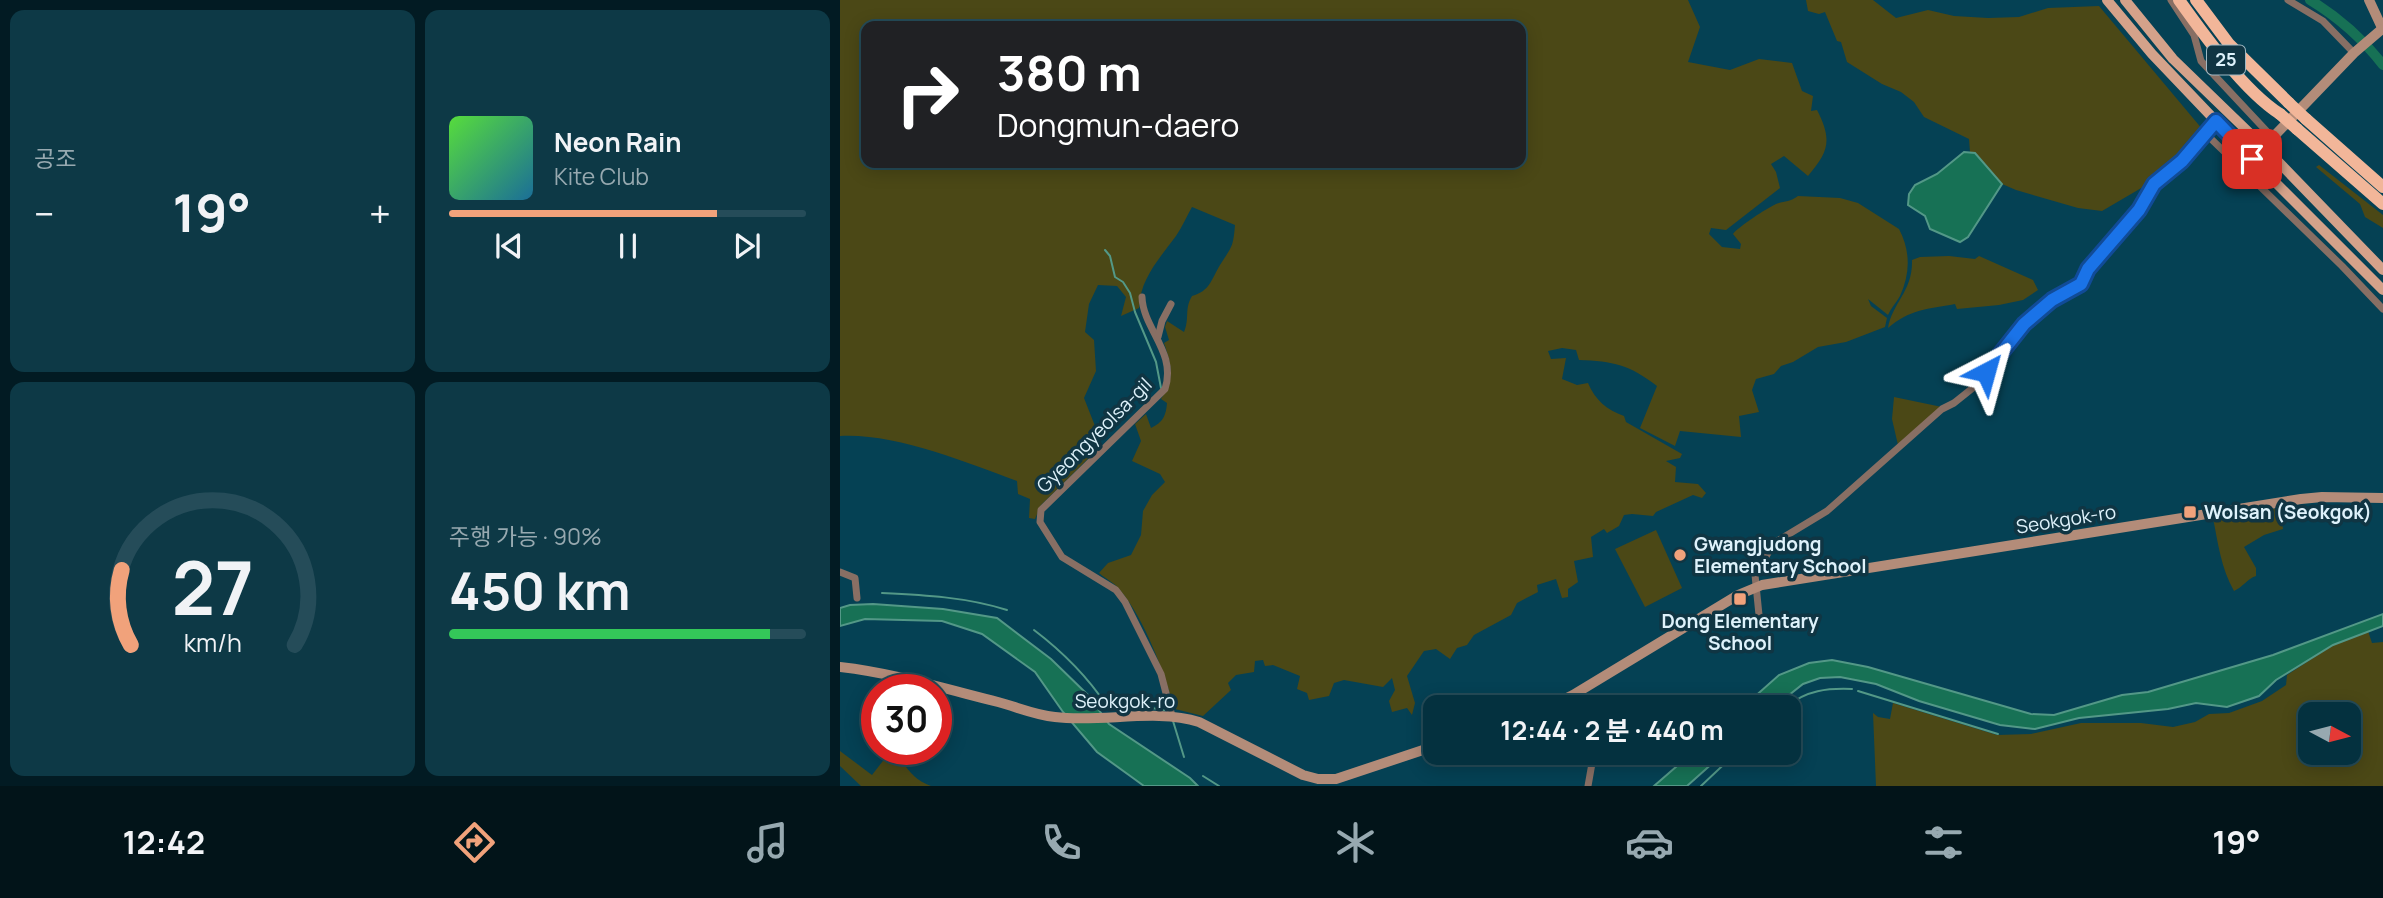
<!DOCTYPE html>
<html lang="ko">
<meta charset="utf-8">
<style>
:root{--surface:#04313f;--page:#0d3946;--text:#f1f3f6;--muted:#97a9b0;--line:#254c59;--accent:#f1a27b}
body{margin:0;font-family:Manrope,"Noto Sans KR",sans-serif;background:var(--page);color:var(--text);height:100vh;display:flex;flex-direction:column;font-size:26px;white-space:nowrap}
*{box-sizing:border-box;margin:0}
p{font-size:23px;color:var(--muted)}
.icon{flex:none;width:38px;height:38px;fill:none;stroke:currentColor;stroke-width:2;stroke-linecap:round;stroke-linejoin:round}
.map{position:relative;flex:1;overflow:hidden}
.details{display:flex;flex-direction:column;gap:10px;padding:10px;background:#021b23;width:840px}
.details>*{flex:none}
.hud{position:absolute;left:21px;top:21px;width:665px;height:147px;border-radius:14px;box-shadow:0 4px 18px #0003,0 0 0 2px var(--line);background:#202124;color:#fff;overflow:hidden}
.needle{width:46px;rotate:97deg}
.controls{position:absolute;left:1458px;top:702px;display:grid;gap:14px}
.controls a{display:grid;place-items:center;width:63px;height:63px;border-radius:14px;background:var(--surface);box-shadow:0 4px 18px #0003,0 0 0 2px var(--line);font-size:35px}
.speed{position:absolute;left:21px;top:674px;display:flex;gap:14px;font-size:35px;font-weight:700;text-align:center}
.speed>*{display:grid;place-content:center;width:91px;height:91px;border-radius:50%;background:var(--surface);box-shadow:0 4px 18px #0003,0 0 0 2px var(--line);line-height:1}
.speed .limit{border:10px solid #d22;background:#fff;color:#111}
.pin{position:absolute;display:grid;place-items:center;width:60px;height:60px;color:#fff;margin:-30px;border-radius:14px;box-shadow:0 4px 10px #0006}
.me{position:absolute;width:77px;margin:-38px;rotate:39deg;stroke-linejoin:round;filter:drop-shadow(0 0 5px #0008)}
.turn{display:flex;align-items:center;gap:24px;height:147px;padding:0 21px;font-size:32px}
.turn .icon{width:91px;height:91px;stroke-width:2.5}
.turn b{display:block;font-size:49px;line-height:60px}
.big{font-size:52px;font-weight:700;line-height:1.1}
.details .card{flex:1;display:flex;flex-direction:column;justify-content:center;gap:10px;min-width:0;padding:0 24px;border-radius:14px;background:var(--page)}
.details .dial{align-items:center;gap:0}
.dial svg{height:182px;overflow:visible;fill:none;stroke:var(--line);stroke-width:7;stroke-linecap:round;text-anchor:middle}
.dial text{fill:var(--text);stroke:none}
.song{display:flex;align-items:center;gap:21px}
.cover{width:84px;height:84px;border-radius:10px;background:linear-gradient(135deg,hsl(110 70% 55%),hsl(200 70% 35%))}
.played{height:7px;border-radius:4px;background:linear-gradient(90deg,var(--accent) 75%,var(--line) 75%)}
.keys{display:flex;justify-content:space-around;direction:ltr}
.heat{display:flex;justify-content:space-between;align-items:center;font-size:38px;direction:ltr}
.charge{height:10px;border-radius:5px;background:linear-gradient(90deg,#34c759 90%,var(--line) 0)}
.details .tiles{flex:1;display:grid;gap:10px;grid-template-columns:repeat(2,1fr)}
.trip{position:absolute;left:583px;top:695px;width:378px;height:70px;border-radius:14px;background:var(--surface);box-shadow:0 4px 18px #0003,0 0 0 2px var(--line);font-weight:700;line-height:70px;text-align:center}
.tab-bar{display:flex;height:112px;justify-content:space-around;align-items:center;background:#021419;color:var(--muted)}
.tab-bar .icon{width:49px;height:49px}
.tab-bar .on{color:var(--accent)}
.tab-bar b{font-size:32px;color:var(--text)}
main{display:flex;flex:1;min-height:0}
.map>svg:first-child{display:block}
</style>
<main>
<section class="details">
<div class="tiles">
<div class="card"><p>공조</p>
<div class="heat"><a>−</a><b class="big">19°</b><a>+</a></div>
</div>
<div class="card">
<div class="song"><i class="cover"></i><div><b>Neon Rain</b><p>Kite Club</p></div></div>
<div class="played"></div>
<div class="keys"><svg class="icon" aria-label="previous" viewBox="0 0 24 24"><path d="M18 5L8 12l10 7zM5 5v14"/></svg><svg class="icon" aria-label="pause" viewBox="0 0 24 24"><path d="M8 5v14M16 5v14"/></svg><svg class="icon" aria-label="next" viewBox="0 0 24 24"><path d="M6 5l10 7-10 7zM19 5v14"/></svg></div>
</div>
<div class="card dial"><svg viewBox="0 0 100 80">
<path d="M14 69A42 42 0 1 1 86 69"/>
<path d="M14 69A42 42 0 0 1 10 36" stroke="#f1a27b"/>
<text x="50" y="56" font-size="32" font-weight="700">27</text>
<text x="50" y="72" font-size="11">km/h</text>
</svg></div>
<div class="card"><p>주행 가능 · 90%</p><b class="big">450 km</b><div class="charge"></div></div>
</div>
</section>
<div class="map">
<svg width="1543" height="786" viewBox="0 0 1543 786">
<rect width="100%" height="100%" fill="#054154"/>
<g fill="#4b4816" fill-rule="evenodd">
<path d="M 0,0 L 848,0 L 860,27 L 848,62 L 890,70 L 919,59 L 952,63 L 962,91 L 973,96 L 971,111 L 977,110 C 993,141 988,152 968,176 L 944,156 L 931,164 L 936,172 L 940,188 L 886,230 L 871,228 L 869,234 L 882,247 L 900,249 L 901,244 L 893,234 C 898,227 927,208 936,204 C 944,201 950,202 958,196 L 1000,198 L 1018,203 L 1059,229 C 1071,252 1070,274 1060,296 C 1056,303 1051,308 1048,315 L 1028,299 L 1031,306 L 1047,318 L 1045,327 L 1006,342 L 978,347 L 953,362 L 941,366 L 934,374 L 916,379 L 912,390 L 919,412 L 899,416 L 901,437 L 840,431 L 835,446 L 800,428 L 817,386 C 790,365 773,361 739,360 L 736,350 L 722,348 L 708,351 L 711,359 L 726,358 L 722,379 L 737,385 L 748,383 C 755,400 767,410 784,416 L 786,422 L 842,454 L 840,458 L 826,461 L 836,467 L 835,482 L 858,484 L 866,493 L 862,498 L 853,495 L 816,512 L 813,516 L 792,514 L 784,515 L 779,526 L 767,533 L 764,529 L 751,537 L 753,557 L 734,561 L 738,582 L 728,589 L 728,597 L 722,598 L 716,579 L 697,585 L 698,592 L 677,603 L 671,615 L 634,635 L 627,645 L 617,648 L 610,659 L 596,649 L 584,651 L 567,676 L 575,703 L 572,715 L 567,708 L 552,712 L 549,701 L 555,690 L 552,678 L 543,687 L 504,680 L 494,683 L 489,696 L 469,700 L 467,693 L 457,689 L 460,676 L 433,665 L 425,666 L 423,660 L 415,661 L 414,672 L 396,675 L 388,683 L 391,690 L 363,716 L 335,709 C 323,671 306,621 280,590 C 275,583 266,579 259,573 L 268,563 L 291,555 L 301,535 L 303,511 L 312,495 L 325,482 L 320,474 L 292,461 L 301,441 L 295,424 L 306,414 L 311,428 C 323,422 326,416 327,403 L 321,399 C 335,377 332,367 324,343 L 329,340 L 325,327 L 327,321 L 344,332 C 350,318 344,309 352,296 C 370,291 371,280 380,265 C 392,246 393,248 395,225 L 352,207 C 347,216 342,227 336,236 C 319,259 300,279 299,308 L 281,316 L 286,297 L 277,286 L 258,285 L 249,304 L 245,332 L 254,340 L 256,371 L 244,398 L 255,426 L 260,447 L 201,505 L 195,519 L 189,518 L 190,499 L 178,494 L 177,481 C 125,462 55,433 0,436 ZM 26,26 L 681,26 L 681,163 L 26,163 Z"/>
<path d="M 966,0 L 1033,0 L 1056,18 L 1088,10 L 1114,16 L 1148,18 L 1179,17 L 1208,8 L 1259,6 L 1363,130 L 1352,147 L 1310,188 L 1303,187 L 1262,211 L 1238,208 L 1176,190 L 1162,184 L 1135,153 L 1130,152 L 1129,139 L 1084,117 L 1074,102 L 1061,92 L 1042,84 L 1007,62 L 1001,42 L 997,41 L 985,12 L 979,14 L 968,11 Z"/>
<path d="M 1479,165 L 1543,215 L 1543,228 L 1525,217 L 1520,204 L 1476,167 Z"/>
<path d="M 1109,256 L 1135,259 L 1139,256 L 1193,280 L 1198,290 L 1183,300 L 1159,305 L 1117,309 L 1115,304 C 1088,309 1070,309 1048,328 C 1052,303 1073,291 1072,260 L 1080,257 Z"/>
<path d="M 1054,397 L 1102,407 L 1058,445 L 1052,419 Z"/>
<path d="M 1440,508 L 1443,529 L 1424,535 L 1404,547 L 1416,568 L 1416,576 C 1407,579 1403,587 1394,591 C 1381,568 1378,543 1373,518 Z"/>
<path d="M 816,530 L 842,588 L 805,607 L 775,549 Z"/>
<path d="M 1528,631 L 1532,643 L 1543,642 L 1543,786 L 1036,786 L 1033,713 L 1038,717 L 1050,719 L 1053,703 L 1157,735 L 1191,734 L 1241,723 L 1301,723 L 1333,727 L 1355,722 L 1369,714 L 1389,713 L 1422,701 L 1446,685 L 1447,675 L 1493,645 ZM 1470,714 L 1508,714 L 1508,752 L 1470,752 Z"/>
<path d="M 0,751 L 32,775 L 46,757 L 55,751 C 65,766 73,780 91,786 L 21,786 L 0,766 Z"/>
</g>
<g fill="#177155" stroke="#539887" stroke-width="2">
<path d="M 1124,152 L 1135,153 L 1162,184 L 1128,237 L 1120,242 L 1090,229 L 1085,216 L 1068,205 L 1069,194 L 1075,185 L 1097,174 Z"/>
<path d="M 33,604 L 103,609 L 157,618 L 211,659 L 248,695 L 269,724 L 350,778 L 358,786 L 304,786 L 293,778 L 257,752 L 223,712 L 195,672 L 142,634 L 102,621 L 25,619 L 0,626 L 0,608 L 10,605 Z"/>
<path d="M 1543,614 L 1543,626 L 1493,645 L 1436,680 L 1419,696 L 1387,707 L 1356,703 L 1328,709 L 1239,718 L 1195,729 L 1160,725 L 1079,701 L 1036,684 L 1000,677 L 980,678 L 963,684 L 934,707 L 903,707 L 939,675 L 969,663 L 992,660 L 1028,667 L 1191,714 L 1214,715 L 1282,695 L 1308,692 L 1433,655 Z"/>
<path d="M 852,753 L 884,753 L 847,786 L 814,786 Z"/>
</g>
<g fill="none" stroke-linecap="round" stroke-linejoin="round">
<g stroke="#539887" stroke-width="2">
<path d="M 265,250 L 270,256 L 275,277 L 283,282 L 290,293 L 295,312 L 316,362 L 321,388"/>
<path d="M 42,593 C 84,595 126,597 167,610"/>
<path d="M 194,630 C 223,652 247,676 267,706 L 293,705 L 324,710"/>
<path d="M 1018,691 L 1158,734"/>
<path d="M 947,707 C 965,690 989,688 1012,689"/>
<path d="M 333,721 L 344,757"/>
<path d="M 363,776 L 379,786"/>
<path d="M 861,786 L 897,752"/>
</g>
<path stroke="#177155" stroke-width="10" d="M 1470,0 C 1498,17 1523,39 1543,65"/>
<g stroke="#886f64" stroke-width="7">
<path d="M 1331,0 L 1354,35 L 1361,61 L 1433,138"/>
<path d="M 1448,0 L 1483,21 L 1514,53"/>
<path d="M 1376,121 L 1365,133 L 1502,266 L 1543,309"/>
<path d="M 302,297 C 303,329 337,352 325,389 L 201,510 L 200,522 L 222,557 L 276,590 L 285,602 L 321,674 L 332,716"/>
<path d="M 318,337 L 322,321 L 331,304"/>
<path d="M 0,572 L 15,578 L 17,598"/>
<path d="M 931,627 L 919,615 L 915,575 L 934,543 L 987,511 L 1102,409 L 1114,403 L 1134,387 L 1184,324 L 1212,300 L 1241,284 L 1248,269 L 1299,210 L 1314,184 L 1342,161 L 1365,133"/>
<path d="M 733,695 L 736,702 L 744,707"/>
<path d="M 748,786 L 754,752"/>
</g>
<g stroke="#b38c79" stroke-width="10">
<path d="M 1529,0 L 1543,30"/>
<path d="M 1412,159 L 1514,53 L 1542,29"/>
<path d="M 0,667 C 53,673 106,689 158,702 C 177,707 195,715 215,717 C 261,723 316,708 359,722 L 463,775 L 478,779 L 496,779 L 595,746"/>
<path d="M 709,707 L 733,695 L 898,595 L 922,585 L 1461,499 L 1482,497 L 1543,498"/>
</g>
<g stroke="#d4a28a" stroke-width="10">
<path d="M 1267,0 L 1312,54 L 1412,159 L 1543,290"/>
<path d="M 1285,0 L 1333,59 L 1424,147 L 1543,270"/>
</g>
<g stroke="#f2b699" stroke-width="12">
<path d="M 1339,0 C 1364,35 1404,91 1440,114"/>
<path d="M 1356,0 L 1389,44 L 1449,103"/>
<path d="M 1466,119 L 1543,187"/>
<path d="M 1457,129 L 1543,204"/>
</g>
<g stroke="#f2b699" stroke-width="12">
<path d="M 1449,103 L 1466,119"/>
<path d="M 1440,114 L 1457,129"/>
</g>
</g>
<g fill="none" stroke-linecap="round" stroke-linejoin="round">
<defs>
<path id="route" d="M 1146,372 L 1184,324 L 1212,300 L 1241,284 L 1248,269 L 1299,210 L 1314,184 L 1342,161 L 1376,121 L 1412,159"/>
</defs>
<use href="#route" stroke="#114b97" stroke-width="18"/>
<use href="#route" stroke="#1a73e8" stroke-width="12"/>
</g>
<g fill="#f1a27b" stroke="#103543" stroke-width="2.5">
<rect x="1343" y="505" width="14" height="14" rx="3.5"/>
<circle cx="840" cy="555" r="7"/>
<rect x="893" y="592" width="14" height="14" rx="3.5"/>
</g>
<g text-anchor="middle" stroke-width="7" stroke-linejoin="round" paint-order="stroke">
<rect fill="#103543" stroke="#a0b9c4" stroke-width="2" x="1367" y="45.5" width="38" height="29" rx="5"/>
<g font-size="18" font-weight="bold" fill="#def2fb">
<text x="1386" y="66">25</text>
</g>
<g font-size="19" fill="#def2fb" stroke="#103543">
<text transform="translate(254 435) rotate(-45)" y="7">Gyeongyeolsa-gil</text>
<text transform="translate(1226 519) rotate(-9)" y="7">Seokgok-ro</text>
<text x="285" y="708">Seokgok-ro</text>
</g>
<g font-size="19" font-weight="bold" fill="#def2fb" stroke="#103543" text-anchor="start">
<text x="1364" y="519">Wolsan (Seokgok)</text>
<text x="854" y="551">Gwangjudong<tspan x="854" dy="22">Elementary School</tspan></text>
<text x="900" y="628" text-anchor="middle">Dong Elementary<tspan x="900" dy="22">School</tspan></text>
</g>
</g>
</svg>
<div class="controls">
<a><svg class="needle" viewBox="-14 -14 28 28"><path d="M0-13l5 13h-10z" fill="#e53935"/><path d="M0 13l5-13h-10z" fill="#97a9b0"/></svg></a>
</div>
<div class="speed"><div class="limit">30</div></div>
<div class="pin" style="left:1412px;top:159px;background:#d93025"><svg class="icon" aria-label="arrive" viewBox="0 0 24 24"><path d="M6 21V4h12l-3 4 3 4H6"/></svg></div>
<svg class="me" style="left:1146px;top:372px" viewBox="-20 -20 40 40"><path d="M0-17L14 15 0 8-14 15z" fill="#1a73e8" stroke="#fff" stroke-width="4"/></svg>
<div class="trip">12:44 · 2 분 · 440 m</div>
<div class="hud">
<div class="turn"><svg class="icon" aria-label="right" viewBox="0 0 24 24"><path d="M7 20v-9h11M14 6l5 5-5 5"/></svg><div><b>380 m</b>Dongmun-daero</div></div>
</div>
</div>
</main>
<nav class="tab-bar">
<b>12:42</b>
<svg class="icon on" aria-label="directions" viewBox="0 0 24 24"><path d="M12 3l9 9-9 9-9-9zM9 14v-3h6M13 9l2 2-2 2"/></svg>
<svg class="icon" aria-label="music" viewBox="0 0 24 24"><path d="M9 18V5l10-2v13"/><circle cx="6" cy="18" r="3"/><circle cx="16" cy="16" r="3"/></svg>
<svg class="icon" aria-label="phone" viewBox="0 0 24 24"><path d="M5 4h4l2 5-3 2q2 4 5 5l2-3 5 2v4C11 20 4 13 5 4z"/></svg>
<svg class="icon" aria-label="climate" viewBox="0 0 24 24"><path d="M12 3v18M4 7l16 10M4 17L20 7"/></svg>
<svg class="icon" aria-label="car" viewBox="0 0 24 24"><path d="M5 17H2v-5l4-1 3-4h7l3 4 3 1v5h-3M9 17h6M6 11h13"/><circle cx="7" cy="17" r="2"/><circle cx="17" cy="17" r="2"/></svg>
<svg class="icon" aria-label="filters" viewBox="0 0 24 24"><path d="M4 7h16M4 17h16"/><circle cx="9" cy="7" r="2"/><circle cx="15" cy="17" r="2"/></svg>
<b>19°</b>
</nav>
